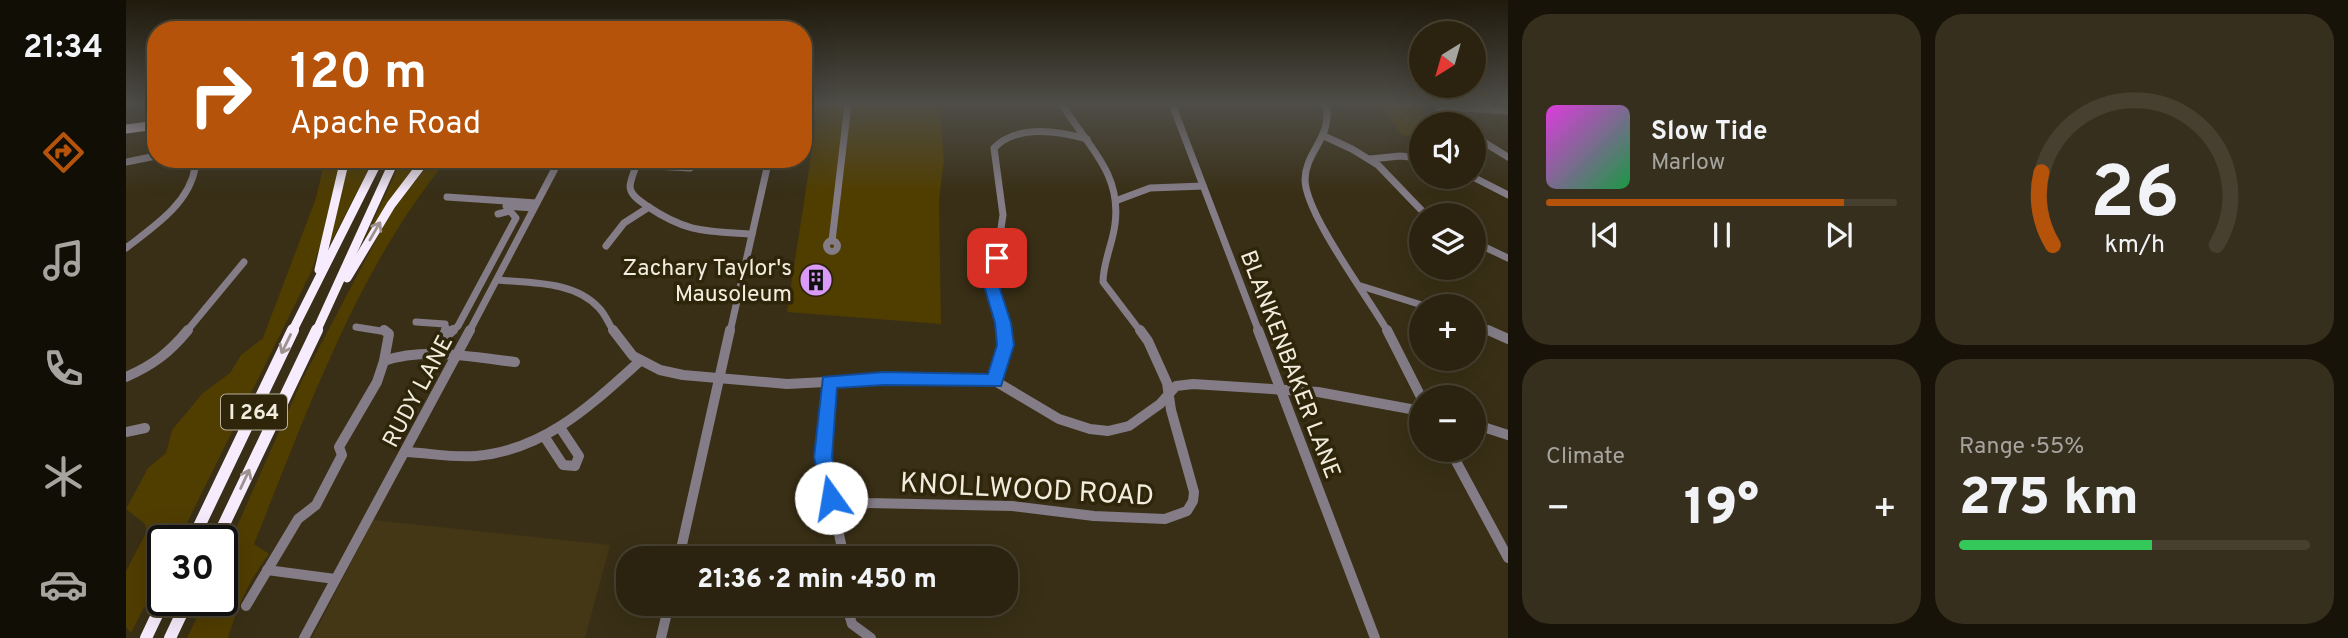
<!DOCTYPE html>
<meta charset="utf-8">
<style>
:root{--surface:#2b2310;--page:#372f1e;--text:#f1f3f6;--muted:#a6a49f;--line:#474030;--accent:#b45309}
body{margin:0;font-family:Overpass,sans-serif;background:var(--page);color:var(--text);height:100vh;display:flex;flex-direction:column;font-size:26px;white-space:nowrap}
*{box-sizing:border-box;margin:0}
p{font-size:23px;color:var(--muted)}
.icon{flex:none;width:38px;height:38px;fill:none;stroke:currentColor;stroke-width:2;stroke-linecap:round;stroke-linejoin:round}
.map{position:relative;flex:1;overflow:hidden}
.details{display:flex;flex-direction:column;gap:14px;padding:14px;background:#181309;width:840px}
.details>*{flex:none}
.guide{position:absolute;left:21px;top:21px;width:665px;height:147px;border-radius:28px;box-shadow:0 7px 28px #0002,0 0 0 2px var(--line);background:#b45309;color:#fff;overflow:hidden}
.needle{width:46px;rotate:217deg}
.tools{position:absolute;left:1283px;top:21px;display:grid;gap:14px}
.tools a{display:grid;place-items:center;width:77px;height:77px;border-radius:50%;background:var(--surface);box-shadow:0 7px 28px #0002,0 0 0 2px var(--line);font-size:35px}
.speed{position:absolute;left:21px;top:525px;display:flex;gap:14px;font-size:35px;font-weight:700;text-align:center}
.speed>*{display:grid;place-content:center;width:91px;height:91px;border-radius:50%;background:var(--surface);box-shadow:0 7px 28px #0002,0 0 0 2px var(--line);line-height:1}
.speed .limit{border:4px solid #111;border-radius:10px;background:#fff;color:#111}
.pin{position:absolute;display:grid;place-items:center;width:60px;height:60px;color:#fff;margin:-30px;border-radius:14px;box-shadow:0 4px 10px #0006}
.me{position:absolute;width:77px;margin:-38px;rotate:347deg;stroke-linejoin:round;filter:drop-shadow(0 0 5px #0008)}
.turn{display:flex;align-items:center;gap:24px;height:147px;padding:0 28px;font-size:32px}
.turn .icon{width:91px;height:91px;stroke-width:2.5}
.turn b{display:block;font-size:49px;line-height:60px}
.big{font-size:52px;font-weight:800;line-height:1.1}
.details .card{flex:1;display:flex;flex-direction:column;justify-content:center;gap:10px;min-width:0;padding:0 24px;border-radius:28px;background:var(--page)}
.details .dial{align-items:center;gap:0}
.dial svg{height:182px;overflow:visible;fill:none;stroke:var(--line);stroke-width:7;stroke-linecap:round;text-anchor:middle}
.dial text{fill:var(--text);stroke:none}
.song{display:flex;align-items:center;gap:21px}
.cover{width:84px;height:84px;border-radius:10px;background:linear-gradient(135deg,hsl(300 70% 55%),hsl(140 70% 35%))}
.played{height:7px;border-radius:4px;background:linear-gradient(90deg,var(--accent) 85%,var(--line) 85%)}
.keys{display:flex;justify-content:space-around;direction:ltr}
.heat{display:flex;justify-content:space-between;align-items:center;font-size:38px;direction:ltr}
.charge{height:10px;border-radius:5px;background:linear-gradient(90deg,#34c759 55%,var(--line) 0)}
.details .tiles{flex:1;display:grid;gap:14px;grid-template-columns:repeat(2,1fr)}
.trip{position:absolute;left:490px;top:546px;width:402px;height:70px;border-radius:28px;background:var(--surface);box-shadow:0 7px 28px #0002,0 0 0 2px var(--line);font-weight:800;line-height:70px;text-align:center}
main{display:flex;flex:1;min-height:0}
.tabs{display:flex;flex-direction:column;width:126px;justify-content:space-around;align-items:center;background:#110e06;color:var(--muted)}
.tabs .icon{width:49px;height:49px}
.tabs .current{color:var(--accent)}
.tabs b{font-size:32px;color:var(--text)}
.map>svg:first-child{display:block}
</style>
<main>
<nav class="tabs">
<b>21:34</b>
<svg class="icon current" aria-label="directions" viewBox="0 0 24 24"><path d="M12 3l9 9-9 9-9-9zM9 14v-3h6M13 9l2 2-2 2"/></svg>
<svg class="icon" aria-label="music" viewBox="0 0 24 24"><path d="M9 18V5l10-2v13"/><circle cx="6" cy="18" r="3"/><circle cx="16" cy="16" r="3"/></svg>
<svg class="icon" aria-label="phone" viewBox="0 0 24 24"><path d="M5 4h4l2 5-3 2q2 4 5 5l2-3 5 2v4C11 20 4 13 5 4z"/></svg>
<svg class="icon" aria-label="climate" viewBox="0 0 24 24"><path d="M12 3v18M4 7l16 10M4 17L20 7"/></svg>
<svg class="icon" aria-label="car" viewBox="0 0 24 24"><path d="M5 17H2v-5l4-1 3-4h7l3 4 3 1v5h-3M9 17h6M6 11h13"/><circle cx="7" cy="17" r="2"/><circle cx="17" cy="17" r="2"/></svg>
</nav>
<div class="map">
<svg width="1382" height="638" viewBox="0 0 1382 638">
<rect width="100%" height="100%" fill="#392f16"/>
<path fill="#433715" d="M 247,520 L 484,545 L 459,638 L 186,638 Z"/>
<g fill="#503d00">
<path d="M 693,104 L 813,104 L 818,160 L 813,200 L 815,324 L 661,312 Z"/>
<path d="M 1250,104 L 1279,104 L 1310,124 L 1295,124 L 1295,139 L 1276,135 L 1255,104 Z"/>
<path d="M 199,159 L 212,159 L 213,165 L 196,239 L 186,270 L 52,541 L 37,541 L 37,571 L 5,633 L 0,627 L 0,571 L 21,531 L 19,524 L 0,509 L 22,468 L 40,453 L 46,430 L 77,393 L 104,373 L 115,355 L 137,338 L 190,198 Z"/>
<path d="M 222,159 L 248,159 L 204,244 Z"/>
<path d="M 276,159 L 296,159 L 239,242 L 240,236 Z"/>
<path d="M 306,159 L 322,159 C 230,270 181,413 128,544 L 143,554 C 124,579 111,607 102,638 L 61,638 L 79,600 L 96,600 L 96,560 L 176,380 L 262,217 Z"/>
</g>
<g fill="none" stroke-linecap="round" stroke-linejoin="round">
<g stroke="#847d88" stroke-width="7">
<path d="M 936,104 C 960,145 996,172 989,224 C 987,243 977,262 977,282 L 1015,332"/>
<path d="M 1046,104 L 1133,332"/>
<path d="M 1200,104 C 1207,138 1179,151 1179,180 C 1180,215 1242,297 1262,332"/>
<path d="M 1329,124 L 1315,114 L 1314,109 L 1320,107 L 1382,111"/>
<path d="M 1198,136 L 1226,149 L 1252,165 L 1300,215"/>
<path d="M 1348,136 L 1382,157"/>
<path d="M 513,159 C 510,167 505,177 504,186 C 504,195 514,201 521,206 C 561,233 579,231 626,234"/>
<path d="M 1244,159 L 1274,156 L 1295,158"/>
<path d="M 0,162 L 30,156"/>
<path d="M 511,165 L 564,168"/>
<path d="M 69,168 L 86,159"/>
<path d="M 1347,177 L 1382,195"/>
<path d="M 321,197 L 410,203"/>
<path d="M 992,200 L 1024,188 L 1077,186"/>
<path d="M 380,206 L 407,208"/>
<circle cx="706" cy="246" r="5.5"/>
<path d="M 706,241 L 722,104"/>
<path d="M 1348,242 L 1382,258"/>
<path d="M 480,246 L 498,223 L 523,207"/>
<path d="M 0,248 C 27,227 63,204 69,168 L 59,159"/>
<path d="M 372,280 C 405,283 449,281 473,308 C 479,314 483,324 488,332"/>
<path d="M 1235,286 L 1299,306"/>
<path d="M 290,322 L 319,324 L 320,332"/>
<path d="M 1348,324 L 1366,332"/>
<path d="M 230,327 L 261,332"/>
<path d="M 60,332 L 118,262"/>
<path d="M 325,332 L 332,326 L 390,218 L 384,211 L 372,214"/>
<path d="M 343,332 L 434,159"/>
<path d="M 604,332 L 643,159"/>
<path d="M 878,332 L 866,289 L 877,215 L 868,148 C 891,124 932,131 961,139"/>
</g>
<g stroke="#847d88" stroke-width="10">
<path d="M 487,330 L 507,356 L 534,370 L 557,375 L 661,384 L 758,379 L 869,381 L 933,419 L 964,429 L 982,431 L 1003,426 L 1034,404 L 1050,386 L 1067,384 L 1192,392 L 1295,411"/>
<path d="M 1132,330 L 1249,638"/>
<path d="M 1261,330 L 1295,397"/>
<path d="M 1362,330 L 1382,339"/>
<path d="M 317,338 L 320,330"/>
<path d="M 307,355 L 314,341 L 327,330"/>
<path d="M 258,361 L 263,334 L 258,330"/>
<path d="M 0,377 C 27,365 43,353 62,330"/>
<path d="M 869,381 L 880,345 L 878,330"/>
<path d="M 703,382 L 697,458 L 718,558"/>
<path d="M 1348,424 L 1382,435"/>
<path d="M 0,432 L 19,428"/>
<path d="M 420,439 L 437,465 L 449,466 L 453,456 L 435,429"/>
<path d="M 1324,450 L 1382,558"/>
<path d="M 280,452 C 303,453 327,458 350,456 C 419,450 465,405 514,361"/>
<path d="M 705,498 L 741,503 L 886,506 L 968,516 L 1039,519 L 1061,511 L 1067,501 L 1068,492 L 1045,410 L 1041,383 L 1022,341 L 1014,330"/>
<path d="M 712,522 L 741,503"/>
<path d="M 553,558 L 604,330"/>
<path d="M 141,570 L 209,579"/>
<path d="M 720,604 L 726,624 L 745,638"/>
<path d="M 120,606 L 172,519 L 190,505 L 216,455 L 213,447 L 251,382 L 258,361 C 299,347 347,357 389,362"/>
<path d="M 178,638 L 344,330"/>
<path d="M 535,638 L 543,604"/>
</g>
<path stroke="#d9cae2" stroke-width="9" d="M 0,129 L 30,125"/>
<g stroke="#f7ecfd" stroke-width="9">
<path d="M 193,270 L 219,159"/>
<path d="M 221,278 L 265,205 L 300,159"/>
<path d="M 166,332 L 253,159"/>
<path d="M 190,332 L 269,159"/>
</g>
<g stroke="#f7ecfd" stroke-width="12">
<path d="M 66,541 L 167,330"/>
<path d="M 90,541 L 191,330"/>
<path d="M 20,638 L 38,600"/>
<path d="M 44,638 L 62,600"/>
</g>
</g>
<defs><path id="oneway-shaft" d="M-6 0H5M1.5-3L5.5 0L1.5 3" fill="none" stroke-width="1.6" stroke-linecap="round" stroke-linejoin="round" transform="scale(1.75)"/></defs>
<g stroke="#9d9290">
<use href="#oneway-shaft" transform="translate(249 231) rotate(-60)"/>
<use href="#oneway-shaft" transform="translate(160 344) rotate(116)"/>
<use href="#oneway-shaft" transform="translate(119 479) rotate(-65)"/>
</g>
<linearGradient id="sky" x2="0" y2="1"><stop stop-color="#1f1a0c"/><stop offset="0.54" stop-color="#4e4d47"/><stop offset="1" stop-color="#4e4d47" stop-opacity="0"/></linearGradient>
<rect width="1382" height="193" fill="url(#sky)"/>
<path fill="#1a73e8" stroke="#114b97" stroke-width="2" d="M 871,253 L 878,258 L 874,289 L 885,323 L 888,345 L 875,386 L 758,385 L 711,388 L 706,457 L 715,498 L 712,504 L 705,506 L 699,504 L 688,457 L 697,377 L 758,372 L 862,374 L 871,345 L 869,323 L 859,289 L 864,258 Z"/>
<defs>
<symbol id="building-disc" viewBox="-11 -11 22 22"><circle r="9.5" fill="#d99af8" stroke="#2f250b"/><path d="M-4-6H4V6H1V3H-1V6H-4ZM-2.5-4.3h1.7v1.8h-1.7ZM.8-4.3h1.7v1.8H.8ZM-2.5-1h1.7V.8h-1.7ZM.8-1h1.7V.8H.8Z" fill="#111"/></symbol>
</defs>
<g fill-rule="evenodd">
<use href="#building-disc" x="671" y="261" width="38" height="38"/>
</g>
<g text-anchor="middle" stroke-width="7" stroke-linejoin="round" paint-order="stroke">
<rect fill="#2f250b" stroke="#b8b09d" stroke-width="2" x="95" y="394.5" width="66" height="35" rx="5"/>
<g font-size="21" font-weight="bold" fill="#f2ecdc">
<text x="128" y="419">I 264</text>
</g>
<g font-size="23" fill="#f2ecdc" stroke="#2f250b" text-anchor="end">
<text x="666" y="275">Zachary Taylor's<tspan x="666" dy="26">Mausoleum</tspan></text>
</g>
<g font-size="23" fill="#f2ecdc" stroke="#2f250b">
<text transform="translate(1165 364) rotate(69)" y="8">BLANKENBAKER LANE</text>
<text transform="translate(291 391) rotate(-62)" y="8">RUDY LANE</text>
</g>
<g font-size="28" fill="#f2ecdc" stroke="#2f250b">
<text transform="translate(901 488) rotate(3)" y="10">KNOLLWOOD ROAD</text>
</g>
</g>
</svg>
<div class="tools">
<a><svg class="needle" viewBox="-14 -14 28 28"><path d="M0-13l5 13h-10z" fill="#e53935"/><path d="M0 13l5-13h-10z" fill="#a6a49f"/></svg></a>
<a><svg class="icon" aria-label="sound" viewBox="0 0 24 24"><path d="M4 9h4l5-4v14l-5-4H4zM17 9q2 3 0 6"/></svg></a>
<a><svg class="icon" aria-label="layers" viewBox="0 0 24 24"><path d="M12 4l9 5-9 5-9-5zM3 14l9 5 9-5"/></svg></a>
<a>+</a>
<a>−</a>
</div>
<div class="speed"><div class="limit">30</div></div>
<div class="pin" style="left:871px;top:258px;background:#d93025"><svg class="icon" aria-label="arrive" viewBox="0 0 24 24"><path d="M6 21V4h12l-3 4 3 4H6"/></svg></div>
<svg class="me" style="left:705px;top:498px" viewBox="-20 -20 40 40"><circle r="19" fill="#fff"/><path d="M0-13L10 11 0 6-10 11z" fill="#1a73e8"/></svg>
<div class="trip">21:36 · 2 min · 450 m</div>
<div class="guide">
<div class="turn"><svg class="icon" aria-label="right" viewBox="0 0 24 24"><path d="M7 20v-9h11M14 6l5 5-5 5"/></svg><div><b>120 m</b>Apache Road</div></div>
</div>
</div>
<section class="details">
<div class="tiles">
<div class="card">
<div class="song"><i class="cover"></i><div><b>Slow Tide</b><p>Marlow</p></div></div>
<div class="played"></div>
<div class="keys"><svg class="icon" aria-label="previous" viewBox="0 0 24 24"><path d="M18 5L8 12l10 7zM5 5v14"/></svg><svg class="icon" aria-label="pause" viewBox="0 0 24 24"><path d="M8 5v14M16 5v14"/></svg><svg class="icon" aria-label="next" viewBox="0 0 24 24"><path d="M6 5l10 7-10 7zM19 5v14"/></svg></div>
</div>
<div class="card dial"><svg viewBox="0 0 100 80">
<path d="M14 69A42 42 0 1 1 86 69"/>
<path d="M14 69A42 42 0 0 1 9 37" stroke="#b45309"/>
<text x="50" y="56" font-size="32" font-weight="700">26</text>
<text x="50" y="72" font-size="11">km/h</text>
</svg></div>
<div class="card"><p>Climate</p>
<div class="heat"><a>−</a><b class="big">19°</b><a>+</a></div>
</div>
<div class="card"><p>Range · 55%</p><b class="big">275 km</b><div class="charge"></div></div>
</div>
</section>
</main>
